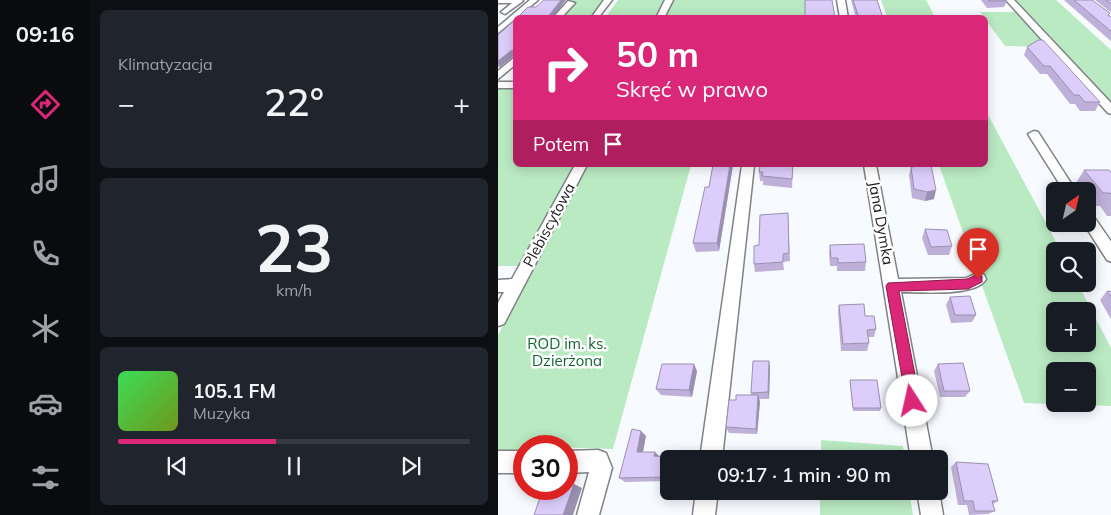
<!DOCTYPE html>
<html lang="pl">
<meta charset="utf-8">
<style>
:root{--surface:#171b24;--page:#20242c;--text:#f1f3f6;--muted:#9ea1a6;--line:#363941;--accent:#db2777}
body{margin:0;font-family:Mulish,sans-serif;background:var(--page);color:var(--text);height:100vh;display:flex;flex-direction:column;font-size:19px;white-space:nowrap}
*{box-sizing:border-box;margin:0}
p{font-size:16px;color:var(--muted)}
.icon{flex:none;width:28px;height:28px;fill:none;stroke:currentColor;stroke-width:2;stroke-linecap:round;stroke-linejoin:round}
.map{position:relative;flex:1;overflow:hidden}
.drawer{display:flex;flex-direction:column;gap:10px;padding:10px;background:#0d0f14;width:408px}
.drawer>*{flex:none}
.guide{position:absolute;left:15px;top:15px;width:475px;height:152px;border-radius:8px;box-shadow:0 2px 12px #0003;background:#db2777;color:#fff;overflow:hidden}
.needle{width:32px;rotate:34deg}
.tools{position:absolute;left:548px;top:182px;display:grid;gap:10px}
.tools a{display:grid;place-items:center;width:50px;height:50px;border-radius:8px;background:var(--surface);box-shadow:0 2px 12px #0003;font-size:25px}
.speed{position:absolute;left:15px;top:435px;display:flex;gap:10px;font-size:25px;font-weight:700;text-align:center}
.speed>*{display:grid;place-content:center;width:65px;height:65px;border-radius:50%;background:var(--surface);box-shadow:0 2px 12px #0003;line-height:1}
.speed .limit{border:8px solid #d22;background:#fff;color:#111}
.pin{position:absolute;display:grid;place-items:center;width:42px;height:42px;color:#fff;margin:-51px -21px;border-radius:50% 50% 50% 0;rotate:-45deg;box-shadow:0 0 5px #0007}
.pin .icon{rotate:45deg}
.me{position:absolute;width:55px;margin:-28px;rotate:350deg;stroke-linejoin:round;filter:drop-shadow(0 0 4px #0008)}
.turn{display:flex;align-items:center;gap:18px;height:105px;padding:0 20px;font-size:22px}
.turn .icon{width:65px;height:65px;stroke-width:2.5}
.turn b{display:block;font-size:35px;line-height:42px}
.then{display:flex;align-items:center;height:48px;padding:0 20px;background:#0003;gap:10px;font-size:19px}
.big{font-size:38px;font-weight:600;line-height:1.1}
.drawer .tile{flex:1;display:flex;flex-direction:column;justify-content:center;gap:8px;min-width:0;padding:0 18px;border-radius:8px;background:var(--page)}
.drawer .dial{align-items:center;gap:0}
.dial b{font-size:65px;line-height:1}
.song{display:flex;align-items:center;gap:15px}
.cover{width:60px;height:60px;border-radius:8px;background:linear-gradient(135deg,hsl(130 70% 55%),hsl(80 70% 35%))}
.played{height:5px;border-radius:2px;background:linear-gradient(90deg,var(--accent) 45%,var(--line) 45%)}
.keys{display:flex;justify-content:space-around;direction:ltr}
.heat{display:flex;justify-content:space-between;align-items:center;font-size:28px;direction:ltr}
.trip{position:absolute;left:162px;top:450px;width:288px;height:50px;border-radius:8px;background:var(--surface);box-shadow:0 2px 12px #0003;font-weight:600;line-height:50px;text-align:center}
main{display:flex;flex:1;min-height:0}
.menu{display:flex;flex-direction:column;width:90px;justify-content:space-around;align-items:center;background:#090b0e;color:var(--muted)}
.menu .icon{width:35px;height:35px}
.menu .selected{color:var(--accent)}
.menu b{font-size:22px;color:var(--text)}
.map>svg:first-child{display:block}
</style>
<main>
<nav class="menu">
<b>09:16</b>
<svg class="icon selected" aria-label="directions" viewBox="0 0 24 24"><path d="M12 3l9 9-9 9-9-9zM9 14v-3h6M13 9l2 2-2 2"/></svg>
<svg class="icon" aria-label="music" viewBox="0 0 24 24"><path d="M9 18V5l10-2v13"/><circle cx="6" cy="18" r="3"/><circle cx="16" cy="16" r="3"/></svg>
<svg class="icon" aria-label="phone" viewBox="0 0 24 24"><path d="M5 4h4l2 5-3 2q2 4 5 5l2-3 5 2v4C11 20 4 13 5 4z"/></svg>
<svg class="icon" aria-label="climate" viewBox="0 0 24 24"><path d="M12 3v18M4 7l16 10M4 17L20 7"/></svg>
<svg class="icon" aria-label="car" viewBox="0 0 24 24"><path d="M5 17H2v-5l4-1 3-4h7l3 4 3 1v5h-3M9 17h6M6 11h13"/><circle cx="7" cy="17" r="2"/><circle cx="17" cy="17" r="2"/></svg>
<svg class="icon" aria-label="filters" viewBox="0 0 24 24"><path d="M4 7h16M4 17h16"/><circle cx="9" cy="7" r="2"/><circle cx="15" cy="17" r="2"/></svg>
</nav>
<section class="drawer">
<div class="tile"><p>Klimatyzacja</p>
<div class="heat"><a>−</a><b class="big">22°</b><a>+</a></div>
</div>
<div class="tile dial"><b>23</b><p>km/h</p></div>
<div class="tile">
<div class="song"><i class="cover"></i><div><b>105.1 FM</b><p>Muzyka</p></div></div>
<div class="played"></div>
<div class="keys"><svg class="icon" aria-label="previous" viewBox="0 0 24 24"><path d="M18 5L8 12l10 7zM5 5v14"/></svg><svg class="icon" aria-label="pause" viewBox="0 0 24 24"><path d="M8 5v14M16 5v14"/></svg><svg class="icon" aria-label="next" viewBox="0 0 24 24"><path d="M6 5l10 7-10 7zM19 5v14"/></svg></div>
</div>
</section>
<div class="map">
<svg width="614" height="515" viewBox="0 0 614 515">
<rect width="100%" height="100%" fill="#f7faff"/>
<g fill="#b9eac2" fill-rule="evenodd">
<path d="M 74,0 L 106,0 L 92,17 L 61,18 Z"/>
<path d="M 120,0 L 170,0 L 160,17 L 107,18 Z"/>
<path d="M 175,0 L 307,0 L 307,17 L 165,18 Z"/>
<path d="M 383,0 L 428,0 L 437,17 L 389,17 Z"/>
<path d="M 516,0 L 558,0 L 613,50 L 613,104 Z"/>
<path d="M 482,12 L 518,12 L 548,47 L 507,46 Z"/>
<path d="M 17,88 L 18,165 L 78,165 L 22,266 L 0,266 L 0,89 Z"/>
<path d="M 488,111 L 563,251 L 556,251 L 556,284 L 580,284 L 613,348 L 613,406 L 526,403 L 441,165 L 488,165 ZM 556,311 L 589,311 L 589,344 L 556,344 ZM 556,371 L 589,371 L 589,404 L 556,404 Z"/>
<path d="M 90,165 L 193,165 L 115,449 L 26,446 L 26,450 L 0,450 L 0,335 Z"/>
<path d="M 323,440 L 405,446 L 407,459 L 323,459 Z"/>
<path d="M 322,491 L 411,491 L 415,515 L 322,515 Z"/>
</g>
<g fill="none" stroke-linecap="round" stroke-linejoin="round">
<defs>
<g id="minor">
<path d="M 0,0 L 24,0 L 25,1 L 7,14 L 3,12 L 14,3 L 0,3 Z"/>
<path d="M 32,0 L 40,0 L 0,33 L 0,27 Z"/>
<path d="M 106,0 L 114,0 L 100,18 L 93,18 Z"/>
<path d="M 167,0 L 175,0 L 166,18 L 158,18 Z"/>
<path d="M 339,0 L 347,0 L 350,18 L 342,18 Z"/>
<path d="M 508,0 L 516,0 L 614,104 L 614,114 L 610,113 Z"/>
<path d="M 70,1 L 77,3 L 63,18 L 55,18 Z"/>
<path d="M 18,56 L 18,64 L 0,79 L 0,71 Z"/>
<rect x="0" y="82" width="18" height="6"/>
<path d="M 536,131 L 540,132 L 578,191 L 566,191 L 530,134 Z"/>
<path d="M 77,165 L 89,165 L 6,324 L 0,326 L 0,303 L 6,292 L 0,292 L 0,280 L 14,279 Z"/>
<path d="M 244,165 L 256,165 L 224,459 L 202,459 Z"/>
<path d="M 366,165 L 378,165 L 400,279 L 468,278 L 480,273 L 486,275 L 488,279 C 479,297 421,292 403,292 L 435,459 L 413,459 Z"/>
<path d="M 589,212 L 594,214 L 614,243 L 614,262 L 609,260 L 586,224 L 589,224 Z"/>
<path d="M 100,450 L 108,453 L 114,468 L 101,515 L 79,515 L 91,472 L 69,473 L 69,451 Z"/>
<rect x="0" y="451" width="26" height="22"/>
<path d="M 198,491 L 220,491 L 217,515 L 195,515 Z"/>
<path d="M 419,491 L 441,491 L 445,515 L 423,515 Z"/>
</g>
</defs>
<use href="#minor" stroke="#808286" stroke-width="3"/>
<use href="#minor" fill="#fff" fill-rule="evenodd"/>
</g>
<g fill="#beb0d8">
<path d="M 353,0 L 379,0 L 385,18 L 358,18 Z"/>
<path d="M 477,0 L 508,0 L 509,1 L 506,7 L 489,8 L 483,0 Z"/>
<path d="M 566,0 L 594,0 L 614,18 L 614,42 Z"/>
<path d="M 597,0 L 614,0 L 614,13 Z"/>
<path d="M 18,19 L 18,55 L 2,67 L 0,67 L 0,35 Z"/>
<path d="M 529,47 L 602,102 L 597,111 L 582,111 L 577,104 L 572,104 L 549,74 L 542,74 L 526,55 Z"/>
<path d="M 215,165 L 235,165 L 221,251 L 198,252 L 195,243 L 211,187 Z"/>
<path d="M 262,165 L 295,165 L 294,188 L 265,185 L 265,181 L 262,181 L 261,172 Z"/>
<path d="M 413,167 L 436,199 L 427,201 L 414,198 L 411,175 Z"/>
<path d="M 586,170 L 614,174 L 614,216 L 609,216 L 602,206 L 595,206 L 589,197 L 589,191 L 584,191 L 578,183 Z"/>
<path d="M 290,213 L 292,261 L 285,262 L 286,270 L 257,272 L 256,264 L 261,245 Z"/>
<path d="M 427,229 L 454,246 L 451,255 L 430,255 L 424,238 Z"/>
<path d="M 332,245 L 368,262 L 367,271 L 339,271 L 339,266 L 332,266 L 331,253 Z"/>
<path d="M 609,291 L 614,292 L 614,321 L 602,300 Z"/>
<path d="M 452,297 L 478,315 L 474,322 L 453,323 L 448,305 Z"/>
<path d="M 341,305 L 367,316 L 378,329 L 376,337 L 370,337 L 371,343 L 369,351 L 343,351 L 340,312 Z"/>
<path d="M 271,361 L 272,368 L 271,399 L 261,399 L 262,402 L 259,434 L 231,433 L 228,427 L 238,400 L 253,395 L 253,393 Z"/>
<path d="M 440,364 L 472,391 L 467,397 L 442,397 L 436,371 Z"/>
<path d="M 199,371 L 194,397 L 163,395 L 158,389 Z"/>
<path d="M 352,380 L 383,408 L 382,411 L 355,411 L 352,384 Z"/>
<path d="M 148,436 L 145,452 L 161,457 L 172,457 L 174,459 L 171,459 L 171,481 L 127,482 L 121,478 Z"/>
<path d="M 458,462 L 500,501 L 495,504 L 497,511 L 490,514 L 471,515 L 469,505 L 460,505 L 453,467 Z"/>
</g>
<g fill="#9b90b0">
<path d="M 63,0 L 68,0 L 55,18 L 49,18 Z"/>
<path d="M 14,50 L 17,55 L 2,67 L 0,64 L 0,61 Z"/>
<path d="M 232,165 L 235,165 L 221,251 L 219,243 Z"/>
<path d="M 438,190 L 436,199 L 427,201 L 429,192 Z"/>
<path d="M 271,361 L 272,368 L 271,399 L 270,392 Z"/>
<path d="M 196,364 L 199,371 L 194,397 L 191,390 Z"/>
<path d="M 260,395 L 262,402 L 259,434 L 258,429 Z"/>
<path d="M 143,431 L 148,436 L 144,456 L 139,452 Z"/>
<path d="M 157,452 L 161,456 L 156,456 Z"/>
<path d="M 171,460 L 171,481 L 168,477 Z"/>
<path d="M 76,484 L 84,488 L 75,515 L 65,515 Z"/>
</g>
<g fill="#ddcdfb" stroke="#9b90b0">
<path d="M 46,0 L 63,0 L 49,18 L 19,18 L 30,7 L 38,7 Z"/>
<path d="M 307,0 L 334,0 L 337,18 L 307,18 Z"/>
<path d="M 355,0 L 379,0 L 385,18 L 361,18 Z"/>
<path d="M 490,0 L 508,0 L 509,1 L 491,1 Z"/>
<path d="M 576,0 L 594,0 L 612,13 L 610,15 L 614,18 L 614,32 Z"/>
<path d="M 608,0 L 614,0 L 614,4 Z"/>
<path d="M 18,19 L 18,50 L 14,50 L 0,61 L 0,35 Z"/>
<path d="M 540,40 L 545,40 L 602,102 L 587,102 L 581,95 L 576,95 L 552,66 L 546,66 L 529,47 Z"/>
<path d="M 215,165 L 232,165 L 219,243 L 195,243 L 207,187 L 211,187 Z"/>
<path d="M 262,165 L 295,165 L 294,179 L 264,176 L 265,172 L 261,172 Z"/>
<path d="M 428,165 L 433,165 L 438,190 L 429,192 L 416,189 L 413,167 Z"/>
<path d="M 586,170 L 611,170 L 614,174 L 614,195 L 612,193 L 605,193 Z"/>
<path d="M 290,213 L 291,253 L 285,254 L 285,262 L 256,264 L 256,246 L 261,245 L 262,215 Z"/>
<path d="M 427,229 L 449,230 L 454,246 L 433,247 Z"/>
<path d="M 366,244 L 368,262 L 340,263 L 340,258 L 333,258 L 332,245 Z"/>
<path d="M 609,291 L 614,292 L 614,298 Z"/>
<path d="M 472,296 L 478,315 L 457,315 L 452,297 Z"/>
<path d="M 366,304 L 367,316 L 376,316 L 378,329 L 369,330 L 371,343 L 345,344 L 341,305 Z"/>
<path d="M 255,361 L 271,361 L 270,392 L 253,393 Z"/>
<path d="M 465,363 L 472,391 L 446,391 L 440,364 Z"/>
<path d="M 164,364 L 196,364 L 191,390 L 158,389 Z"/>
<path d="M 352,380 L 379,380 L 383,408 L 355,408 Z"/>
<path d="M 238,395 L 260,395 L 258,429 L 228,427 L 231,400 L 238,400 Z"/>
<path d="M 134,429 L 143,431 L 139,452 L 157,452 L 156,456 L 172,457 L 168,477 L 121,478 Z"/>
<path d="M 228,452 L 244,452 L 244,459 L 227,459 Z"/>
<path d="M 458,462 L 490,464 L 500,501 L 494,501 L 497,511 L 477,511 L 475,501 L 466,501 Z"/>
<path d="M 69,484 L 76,484 L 65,515 L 36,515 L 45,489 L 69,489 Z"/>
</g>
<path fill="#db2777" stroke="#8e194d" d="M 480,274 L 484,276 L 484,282 L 470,289 L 401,291 L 422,401 L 420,406 L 414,408 L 409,406 L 388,286 L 390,283 L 469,279 Z"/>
<g text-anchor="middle" stroke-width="5" stroke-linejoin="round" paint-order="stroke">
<g font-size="15" fill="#19191b" stroke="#fff">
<text transform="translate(383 223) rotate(80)" y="5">Jana Dymka</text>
<text transform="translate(51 225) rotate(-62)" y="5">Plebiscytowa</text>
</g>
<g font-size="15" fill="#166431" stroke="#fff">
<text x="69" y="349">ROD im. ks.<tspan x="69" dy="17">Dzierżona</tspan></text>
</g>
</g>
</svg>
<div class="tools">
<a><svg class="needle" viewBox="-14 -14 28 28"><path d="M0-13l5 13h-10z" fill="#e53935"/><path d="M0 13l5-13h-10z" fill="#9ea1a6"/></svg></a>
<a><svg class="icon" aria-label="search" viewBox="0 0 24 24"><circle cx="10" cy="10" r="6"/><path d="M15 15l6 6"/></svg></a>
<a>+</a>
<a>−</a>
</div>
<div class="speed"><div class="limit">30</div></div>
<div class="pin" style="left:480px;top:279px;background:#d93025"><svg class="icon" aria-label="arrive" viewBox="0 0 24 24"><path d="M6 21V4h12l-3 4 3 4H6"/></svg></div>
<svg class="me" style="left:414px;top:401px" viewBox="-20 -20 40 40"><circle r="19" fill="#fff"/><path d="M0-13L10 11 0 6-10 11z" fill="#db2777"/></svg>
<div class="trip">09:17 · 1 min · 90 m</div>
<div class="guide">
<div class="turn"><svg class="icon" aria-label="right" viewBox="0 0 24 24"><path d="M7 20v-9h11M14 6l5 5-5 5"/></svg><div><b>50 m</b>Skręć w prawo</div></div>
<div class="then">Potem<svg class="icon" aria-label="arrive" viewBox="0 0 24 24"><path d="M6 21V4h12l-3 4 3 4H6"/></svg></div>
</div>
</div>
</main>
